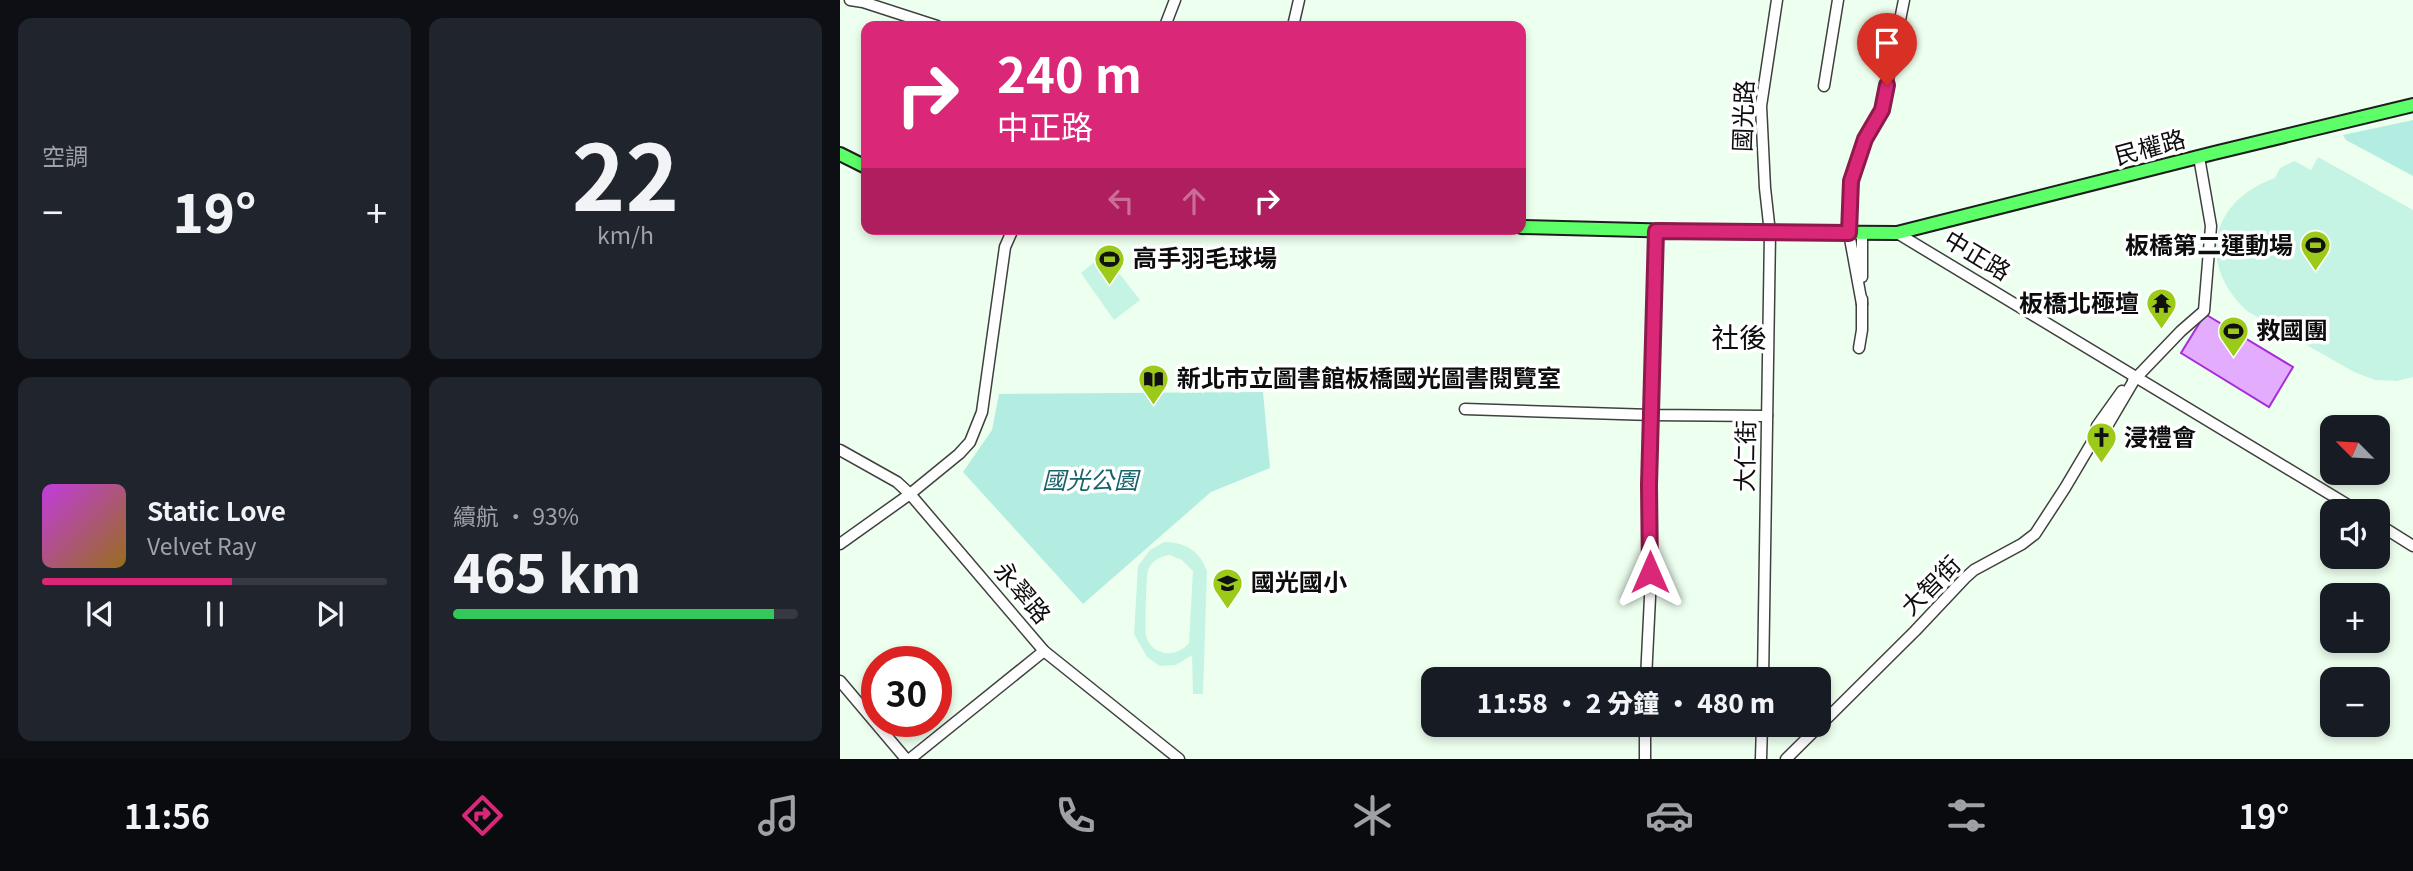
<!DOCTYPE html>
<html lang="zh-TW">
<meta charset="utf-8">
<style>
:root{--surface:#171b24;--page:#20242c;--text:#f1f3f6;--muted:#9ea1a6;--line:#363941;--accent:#db2777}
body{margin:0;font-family:Georgia,"Noto Sans TC",serif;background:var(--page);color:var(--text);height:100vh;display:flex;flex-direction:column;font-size:26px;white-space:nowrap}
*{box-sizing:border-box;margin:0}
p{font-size:23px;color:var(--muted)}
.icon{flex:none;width:38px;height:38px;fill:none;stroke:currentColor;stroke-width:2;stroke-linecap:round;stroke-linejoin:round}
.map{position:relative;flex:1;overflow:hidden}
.drawer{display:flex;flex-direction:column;gap:18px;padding:18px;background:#0d0f14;width:840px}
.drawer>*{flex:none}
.banner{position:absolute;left:21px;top:21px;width:665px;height:214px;border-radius:14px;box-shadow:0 4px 10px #0003;background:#db2777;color:#fff;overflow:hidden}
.needle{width:46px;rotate:294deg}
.tools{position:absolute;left:1480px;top:415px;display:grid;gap:14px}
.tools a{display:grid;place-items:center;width:70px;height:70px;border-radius:14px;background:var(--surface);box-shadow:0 4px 10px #0003;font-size:35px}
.speed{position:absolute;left:21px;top:646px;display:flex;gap:14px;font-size:35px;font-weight:700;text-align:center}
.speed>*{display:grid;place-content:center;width:91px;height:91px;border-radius:50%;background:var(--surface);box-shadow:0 4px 10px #0003;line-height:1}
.speed .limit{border:10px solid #d22;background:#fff;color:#111}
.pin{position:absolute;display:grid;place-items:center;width:60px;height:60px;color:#fff;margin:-72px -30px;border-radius:50% 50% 50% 0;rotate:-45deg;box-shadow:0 0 7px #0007}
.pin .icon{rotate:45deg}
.me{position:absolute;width:77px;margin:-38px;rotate:0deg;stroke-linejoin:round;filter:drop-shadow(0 0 5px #0008)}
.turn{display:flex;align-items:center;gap:24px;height:147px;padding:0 21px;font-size:32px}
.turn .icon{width:91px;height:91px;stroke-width:2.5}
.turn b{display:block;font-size:49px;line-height:60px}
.lanes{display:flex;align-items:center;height:66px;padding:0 21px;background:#0003;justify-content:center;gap:35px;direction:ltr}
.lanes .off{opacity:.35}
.big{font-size:52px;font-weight:800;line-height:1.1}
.drawer .card{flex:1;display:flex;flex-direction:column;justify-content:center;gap:10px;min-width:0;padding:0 24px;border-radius:14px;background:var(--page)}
.drawer .dial{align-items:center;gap:0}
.dial b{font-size:91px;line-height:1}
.song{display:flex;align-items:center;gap:21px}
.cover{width:84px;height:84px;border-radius:10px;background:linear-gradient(135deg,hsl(290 70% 55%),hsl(40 70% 35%))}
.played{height:7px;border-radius:4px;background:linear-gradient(90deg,var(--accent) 55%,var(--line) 55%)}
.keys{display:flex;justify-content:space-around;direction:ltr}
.heat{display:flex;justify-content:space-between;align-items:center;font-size:38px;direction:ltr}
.charge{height:10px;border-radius:5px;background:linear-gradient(90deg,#34c759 93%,var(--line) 0)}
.drawer .tiles{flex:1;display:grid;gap:18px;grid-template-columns:repeat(2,1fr)}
.trip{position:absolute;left:581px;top:667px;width:410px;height:70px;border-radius:14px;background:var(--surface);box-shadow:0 4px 10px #0003;font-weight:800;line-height:70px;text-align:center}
.tab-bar{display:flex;height:112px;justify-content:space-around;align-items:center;background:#090b0e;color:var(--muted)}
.tab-bar .icon{width:49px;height:49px}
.tab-bar .on{color:var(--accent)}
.tab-bar b{font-size:32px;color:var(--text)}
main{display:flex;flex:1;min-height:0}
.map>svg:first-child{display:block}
</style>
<main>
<section class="drawer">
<div class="tiles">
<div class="card"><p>空調</p>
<div class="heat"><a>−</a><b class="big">19°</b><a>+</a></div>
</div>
<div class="card dial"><b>22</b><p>km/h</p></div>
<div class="card">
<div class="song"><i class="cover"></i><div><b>Static Love</b><p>Velvet Ray</p></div></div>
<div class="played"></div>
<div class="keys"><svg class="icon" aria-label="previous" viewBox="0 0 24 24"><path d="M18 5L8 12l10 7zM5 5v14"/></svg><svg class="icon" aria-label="pause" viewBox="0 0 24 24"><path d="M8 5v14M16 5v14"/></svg><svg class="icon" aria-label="next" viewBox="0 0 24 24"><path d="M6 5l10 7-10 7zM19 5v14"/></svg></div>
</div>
<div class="card"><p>續航 · 93%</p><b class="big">465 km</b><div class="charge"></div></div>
</div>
</section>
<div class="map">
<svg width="1573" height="759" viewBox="0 0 1573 759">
<rect width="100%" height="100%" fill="#edffef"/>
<g fill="#b3ede1">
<path d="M 1573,120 L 1573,176 L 1506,140 L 1503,135 Z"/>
<path d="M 423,392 L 430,468 L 371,492 L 243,604 L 123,472 L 152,430 L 159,394 Z"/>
</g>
<g fill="#c5f4e4" fill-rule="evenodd">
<path d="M 1478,157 L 1573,210 L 1573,377 L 1557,381 L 1535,380 L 1514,372 L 1407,311 C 1356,264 1370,201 1435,178 L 1440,168 L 1454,161 L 1471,170 Z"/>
<path d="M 264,254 L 300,300 L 274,320 L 241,273 Z"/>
<path d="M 324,542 C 345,542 360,551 367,571 L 363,694 L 353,694 L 352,655 L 336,665 L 320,666 L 307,657 L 294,634 L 298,566 L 310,550 ZM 330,555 L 342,560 L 353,571 L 349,643 C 337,658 312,657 306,636 C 305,628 306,577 308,570 C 311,561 321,556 330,555 Z"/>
</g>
<path fill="#e3acfc" stroke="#a82cda" stroke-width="2" d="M 1365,314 L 1453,367 L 1429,407 L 1341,353 Z"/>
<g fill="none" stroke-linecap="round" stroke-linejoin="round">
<defs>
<g id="minor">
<path d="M 10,0 L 23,2 L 97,26"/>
<path d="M 325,26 L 335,0"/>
<path d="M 453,26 L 459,0"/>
<path d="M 984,86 L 998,0"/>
<path d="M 1057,233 L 1518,511"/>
<path d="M 1022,277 L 1022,232"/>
<path d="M 1022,304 L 1009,233 L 1011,181 L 1025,139 L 1042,110 L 1064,0"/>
<path d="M 1019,348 L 1022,330 L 1022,299"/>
<path d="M 1293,381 L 1341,331 L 1364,311 L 1371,226 L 1359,157"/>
<path d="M 625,409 L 812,415 L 927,416"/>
<path d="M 1254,438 L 1257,426 L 1282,391"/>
<path d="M 0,450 L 57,482 L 70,494 L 204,651 L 339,759"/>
<path d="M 1538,524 L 1573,546"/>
<path d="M 0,544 L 70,494 L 119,454 L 130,442 L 142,412 L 165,247 L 173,229"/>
<path d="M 806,679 L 810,597 L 809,486 L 816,231"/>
<path d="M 923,679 L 930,233 L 925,188 L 921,106 L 937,0"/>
<path d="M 0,681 L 66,759"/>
<path d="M 70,759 L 204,651"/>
<path d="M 805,759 L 805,724"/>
<path d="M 921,759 L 922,724"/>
<path d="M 946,759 L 1075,631 L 1125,578 L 1134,570 L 1182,544 L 1195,534 L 1225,488 L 1254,439 L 1266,428 L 1296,377"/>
</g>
<g id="major">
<path d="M 0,154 L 26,167"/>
<path d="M 681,227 L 878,232 L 1057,233 L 1374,153 L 1573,105"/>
</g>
</defs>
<use href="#minor" stroke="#404040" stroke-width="13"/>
<use href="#major" stroke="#1e1e1e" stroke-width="16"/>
<use href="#minor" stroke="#fff" stroke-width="10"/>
<use href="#major" stroke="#5dff68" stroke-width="12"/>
</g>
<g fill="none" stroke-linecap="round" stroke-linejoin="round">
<defs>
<path id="route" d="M 810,572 L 809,485 L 816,231 L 1009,233 L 1011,181 L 1025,139 L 1042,110 L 1047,85"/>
</defs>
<use href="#route" stroke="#8e194d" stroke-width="18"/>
<use href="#route" stroke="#db2777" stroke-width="12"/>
</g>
<defs>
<symbol id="stadium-pin" viewBox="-11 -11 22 30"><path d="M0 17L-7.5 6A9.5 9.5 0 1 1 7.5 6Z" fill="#9bca18" stroke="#fff"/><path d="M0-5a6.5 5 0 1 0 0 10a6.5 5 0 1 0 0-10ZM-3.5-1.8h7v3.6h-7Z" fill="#111"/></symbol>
<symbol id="temple-pin" viewBox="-11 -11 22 30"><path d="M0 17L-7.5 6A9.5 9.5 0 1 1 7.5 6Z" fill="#9bca18" stroke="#fff"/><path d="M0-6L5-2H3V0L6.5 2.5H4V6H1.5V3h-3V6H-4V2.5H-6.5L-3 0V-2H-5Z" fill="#111"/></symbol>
<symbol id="library-pin" viewBox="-11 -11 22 30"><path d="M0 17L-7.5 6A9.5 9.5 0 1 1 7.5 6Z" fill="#9bca18" stroke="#fff"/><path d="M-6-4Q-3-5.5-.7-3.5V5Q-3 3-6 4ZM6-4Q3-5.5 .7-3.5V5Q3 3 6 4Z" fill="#111"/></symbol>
<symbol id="church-pin" viewBox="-11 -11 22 30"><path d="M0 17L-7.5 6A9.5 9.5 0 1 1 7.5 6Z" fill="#9bca18" stroke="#fff"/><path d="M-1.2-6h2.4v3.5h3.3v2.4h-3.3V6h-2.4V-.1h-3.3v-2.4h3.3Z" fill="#111"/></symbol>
<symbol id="school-pin" viewBox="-11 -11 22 30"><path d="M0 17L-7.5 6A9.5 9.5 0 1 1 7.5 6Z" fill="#9bca18" stroke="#fff"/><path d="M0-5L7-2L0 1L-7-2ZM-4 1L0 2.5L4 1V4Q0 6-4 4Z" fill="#111"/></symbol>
</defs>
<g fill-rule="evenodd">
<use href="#stadium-pin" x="1458" y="228" width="35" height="47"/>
<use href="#stadium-pin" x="252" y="242" width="35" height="47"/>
<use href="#temple-pin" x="1304" y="286" width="35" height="47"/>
<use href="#stadium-pin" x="1376" y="314" width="35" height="47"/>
<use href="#library-pin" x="296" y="362" width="35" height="47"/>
<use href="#church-pin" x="1244" y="420" width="35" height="47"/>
<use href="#school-pin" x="370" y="566" width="35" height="47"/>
</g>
<g text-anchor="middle" stroke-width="7" stroke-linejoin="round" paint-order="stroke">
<g font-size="24" fill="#0d0d0d" stroke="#fff">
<text transform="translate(904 116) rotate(-88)" y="8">國光路</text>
<text transform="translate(1310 148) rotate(-15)" y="8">民權路</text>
<text transform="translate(1137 256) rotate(31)" y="8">中正路</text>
<text transform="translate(906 456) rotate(-89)" y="8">大仁街</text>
<text transform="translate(1091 586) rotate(-45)" y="8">大智街</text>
<text transform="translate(182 593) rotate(50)" y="8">永翠路</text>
</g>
<g font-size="24" font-weight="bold" fill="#0d0d0d" stroke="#fff" text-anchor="start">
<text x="1453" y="254" text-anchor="end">板橋第二運動場</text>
<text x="293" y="267">高手羽毛球場</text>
<text x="1299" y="312" text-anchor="end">板橋北極壇</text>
<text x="1416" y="339">救國團</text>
<text x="337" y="387">新北市立圖書館板橋國光圖書閱覽室</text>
<text x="1284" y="446">浸禮會</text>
<text x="411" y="591">國光國小</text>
</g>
<g font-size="24" font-style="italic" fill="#17626b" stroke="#fff">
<text x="250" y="489">國光公園</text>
</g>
<g font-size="28" fill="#0d0d0d" stroke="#fff">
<text x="899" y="348">社後</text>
</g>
</g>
</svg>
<div class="tools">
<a><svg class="needle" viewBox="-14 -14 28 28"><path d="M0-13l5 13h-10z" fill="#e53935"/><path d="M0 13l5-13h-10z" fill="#9ea1a6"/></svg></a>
<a><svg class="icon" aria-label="sound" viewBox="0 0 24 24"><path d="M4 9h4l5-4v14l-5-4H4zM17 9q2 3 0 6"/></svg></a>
<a>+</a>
<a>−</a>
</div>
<div class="speed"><div class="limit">30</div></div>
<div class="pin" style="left:1047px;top:85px;background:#d93025"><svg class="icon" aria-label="arrive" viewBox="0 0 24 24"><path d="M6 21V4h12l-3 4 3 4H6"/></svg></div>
<svg class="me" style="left:810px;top:572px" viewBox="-20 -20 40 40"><path d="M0-17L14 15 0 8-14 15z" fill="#db2777" stroke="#fff" stroke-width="4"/></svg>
<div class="trip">11:58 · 2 分鐘 · 480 m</div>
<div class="banner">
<div class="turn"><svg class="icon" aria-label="right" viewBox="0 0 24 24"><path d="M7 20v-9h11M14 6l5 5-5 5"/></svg><div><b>240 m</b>中正路</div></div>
<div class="lanes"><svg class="icon off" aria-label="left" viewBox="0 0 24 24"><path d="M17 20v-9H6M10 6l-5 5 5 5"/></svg><svg class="icon off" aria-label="ahead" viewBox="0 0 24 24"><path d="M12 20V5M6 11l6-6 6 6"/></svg><svg class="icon" aria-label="right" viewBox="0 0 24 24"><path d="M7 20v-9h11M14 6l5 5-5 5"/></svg></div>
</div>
</div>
</main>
<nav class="tab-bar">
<b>11:56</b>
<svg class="icon on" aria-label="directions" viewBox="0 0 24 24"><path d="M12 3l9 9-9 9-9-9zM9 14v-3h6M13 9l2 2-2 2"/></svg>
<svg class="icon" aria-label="music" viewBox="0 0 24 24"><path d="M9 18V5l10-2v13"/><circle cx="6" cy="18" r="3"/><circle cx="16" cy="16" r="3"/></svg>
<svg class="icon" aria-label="phone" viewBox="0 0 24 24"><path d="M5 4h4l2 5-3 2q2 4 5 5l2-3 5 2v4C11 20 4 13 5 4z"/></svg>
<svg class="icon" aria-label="climate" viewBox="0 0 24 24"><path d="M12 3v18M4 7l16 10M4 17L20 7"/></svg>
<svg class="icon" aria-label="car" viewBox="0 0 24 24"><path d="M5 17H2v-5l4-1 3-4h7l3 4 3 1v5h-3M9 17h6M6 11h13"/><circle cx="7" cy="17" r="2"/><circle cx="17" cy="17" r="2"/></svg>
<svg class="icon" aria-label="filters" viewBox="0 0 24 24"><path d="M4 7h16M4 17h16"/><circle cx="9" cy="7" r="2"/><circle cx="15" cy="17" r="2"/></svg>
<b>19°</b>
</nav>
